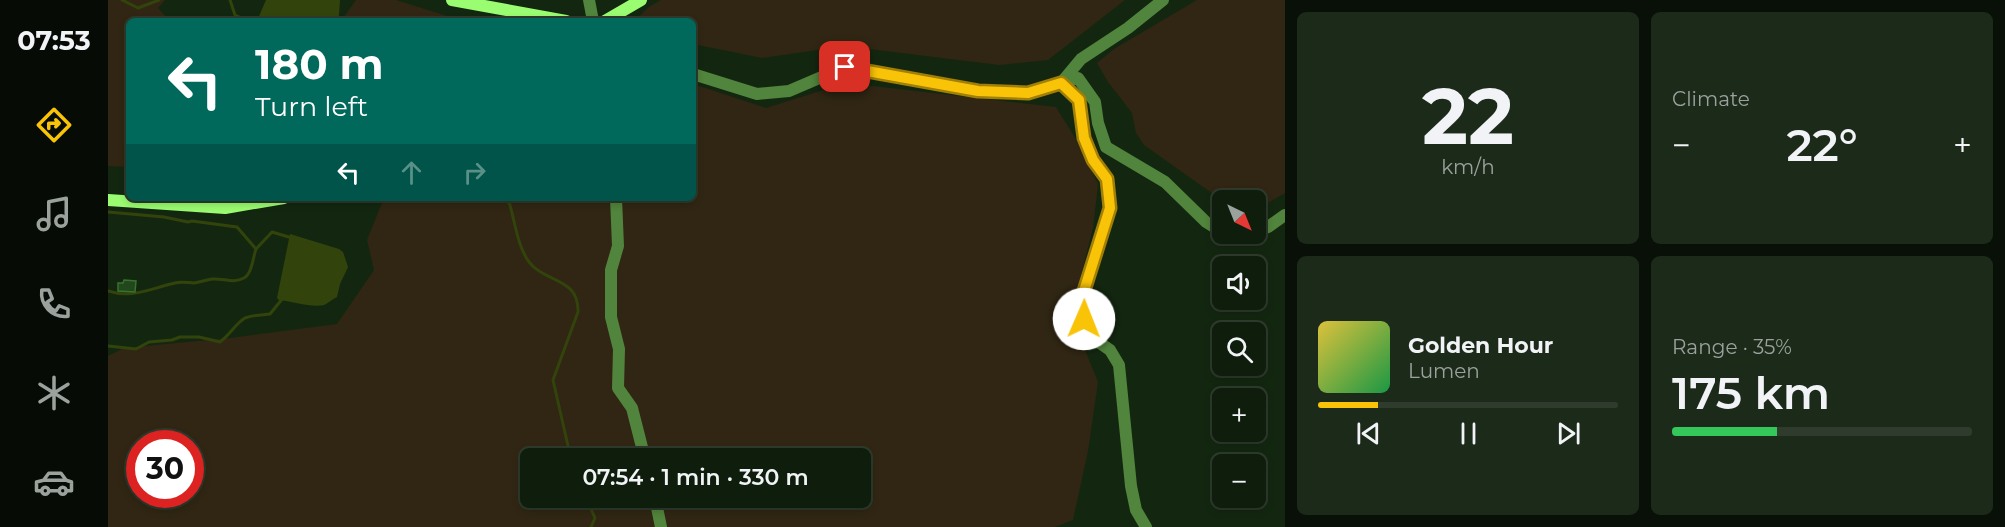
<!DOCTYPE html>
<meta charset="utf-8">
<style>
:root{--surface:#0e1d0c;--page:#1c2a1a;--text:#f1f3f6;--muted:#9ba29d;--line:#2e3b2d;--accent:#f9c307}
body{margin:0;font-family:Montserrat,sans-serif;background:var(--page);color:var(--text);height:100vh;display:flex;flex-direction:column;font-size:22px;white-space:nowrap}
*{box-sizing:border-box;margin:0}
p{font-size:20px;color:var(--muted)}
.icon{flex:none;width:33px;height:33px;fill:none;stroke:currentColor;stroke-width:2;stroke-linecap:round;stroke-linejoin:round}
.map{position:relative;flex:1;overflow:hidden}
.details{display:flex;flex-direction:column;gap:12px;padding:12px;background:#081007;width:720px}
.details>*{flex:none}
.guide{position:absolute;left:18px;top:18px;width:570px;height:183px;border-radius:9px;box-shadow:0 3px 9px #0003,0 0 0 2px var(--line);background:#00695c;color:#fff;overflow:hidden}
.needle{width:39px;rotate:137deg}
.tools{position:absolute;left:1104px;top:190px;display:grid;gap:12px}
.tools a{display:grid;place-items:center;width:54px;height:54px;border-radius:9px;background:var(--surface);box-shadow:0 3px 9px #0003,0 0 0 2px var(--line);font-size:30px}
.speed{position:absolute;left:18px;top:430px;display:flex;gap:12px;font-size:30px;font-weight:700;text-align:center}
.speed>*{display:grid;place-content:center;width:78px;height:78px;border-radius:50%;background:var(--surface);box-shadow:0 3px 9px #0003,0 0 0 2px var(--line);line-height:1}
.speed .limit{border:9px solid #d22;background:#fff;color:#111}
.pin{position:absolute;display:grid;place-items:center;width:51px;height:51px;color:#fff;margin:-26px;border-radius:12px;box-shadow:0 3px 9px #0006}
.me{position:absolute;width:66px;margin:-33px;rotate:1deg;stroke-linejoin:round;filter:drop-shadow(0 0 4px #0008)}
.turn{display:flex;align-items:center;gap:21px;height:126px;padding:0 30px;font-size:27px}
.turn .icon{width:78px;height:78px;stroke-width:2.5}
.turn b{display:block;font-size:42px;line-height:51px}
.lanes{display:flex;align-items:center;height:57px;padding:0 30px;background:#0003;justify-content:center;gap:30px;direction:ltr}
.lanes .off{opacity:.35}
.big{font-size:45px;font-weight:600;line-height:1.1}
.details .tile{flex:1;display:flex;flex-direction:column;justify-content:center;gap:9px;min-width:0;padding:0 21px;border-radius:9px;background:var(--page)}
.details .dial{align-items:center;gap:0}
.dial b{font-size:78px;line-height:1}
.song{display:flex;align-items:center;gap:18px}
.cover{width:72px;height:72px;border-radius:9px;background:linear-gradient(135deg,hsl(50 70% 55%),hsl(140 70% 35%))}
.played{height:6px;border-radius:3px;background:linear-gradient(90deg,var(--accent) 20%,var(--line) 20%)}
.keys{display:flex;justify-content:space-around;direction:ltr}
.heat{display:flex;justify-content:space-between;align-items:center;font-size:33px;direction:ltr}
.charge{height:9px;border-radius:4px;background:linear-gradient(90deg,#34c759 35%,var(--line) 0)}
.details .tiles{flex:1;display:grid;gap:12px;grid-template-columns:repeat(2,1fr)}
.trip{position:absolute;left:412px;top:448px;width:351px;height:60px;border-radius:9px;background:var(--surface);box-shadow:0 3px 9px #0003,0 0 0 2px var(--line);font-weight:600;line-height:60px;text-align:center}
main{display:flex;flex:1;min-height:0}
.menu{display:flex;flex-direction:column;width:108px;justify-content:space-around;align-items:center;background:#060c05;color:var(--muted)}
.menu .icon{width:42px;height:42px}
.menu .selected{color:var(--accent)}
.menu b{font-size:27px;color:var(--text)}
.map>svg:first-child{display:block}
</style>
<main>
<nav class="menu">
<b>07:53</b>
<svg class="icon selected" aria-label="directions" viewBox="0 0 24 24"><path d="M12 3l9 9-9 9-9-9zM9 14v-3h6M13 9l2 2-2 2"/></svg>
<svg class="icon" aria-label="music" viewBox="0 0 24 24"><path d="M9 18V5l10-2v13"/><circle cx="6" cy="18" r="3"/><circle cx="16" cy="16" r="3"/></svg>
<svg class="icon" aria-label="phone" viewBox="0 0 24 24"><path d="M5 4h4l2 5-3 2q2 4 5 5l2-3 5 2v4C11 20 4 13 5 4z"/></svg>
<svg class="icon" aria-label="climate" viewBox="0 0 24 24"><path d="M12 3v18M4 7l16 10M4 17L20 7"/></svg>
<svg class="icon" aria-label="car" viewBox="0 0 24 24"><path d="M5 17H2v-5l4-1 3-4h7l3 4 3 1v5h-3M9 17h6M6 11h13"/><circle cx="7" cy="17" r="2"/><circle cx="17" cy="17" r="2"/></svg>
</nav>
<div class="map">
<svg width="1177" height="527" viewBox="0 0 1177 527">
<rect width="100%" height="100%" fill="#132710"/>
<g fill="#302613" fill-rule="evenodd">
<path d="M 0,0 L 57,0 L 50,8 L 62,21 L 21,21 L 21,167 L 0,166 Z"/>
<path d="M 248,0 L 288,0 L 355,21 L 233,21 Z"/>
<path d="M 553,0 L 1017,0 L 940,60 L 891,65 L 737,46 L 654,58 L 585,44 L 585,21 L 531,21 L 528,19 L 541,7 Z"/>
<path d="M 1089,0 L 1177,0 L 1177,193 L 1148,210 L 1148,201 L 1115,201 L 1036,145 L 1028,133 L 1024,113 L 1000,82 L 989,63 L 1006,49 Z"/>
<path d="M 738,83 L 948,107 L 966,136 L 990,184 L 985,228 L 970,287 L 971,335 L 990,382 L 980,451 L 965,520 L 947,527 L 0,527 L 0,356 L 16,348 L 122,338 L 229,324 L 266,270 L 259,240 L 276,198 L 585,198 L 585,84 L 658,108 ZM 32,444 L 82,444 L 82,495 L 32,495 ZM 423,459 L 753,459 L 753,498 L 423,498 Z"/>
</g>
<g fill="#32440c">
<path d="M 158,0 L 232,0 L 231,15 L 217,21 L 149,21 Z"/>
<path d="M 182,234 L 231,249 L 235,252 L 240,267 L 232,284 L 229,297 C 225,299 220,303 216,305 C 205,308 183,301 171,300 L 169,298 Z"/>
</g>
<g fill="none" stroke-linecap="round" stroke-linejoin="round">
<g stroke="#32440c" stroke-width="3">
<path d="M 14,0 L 30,8 L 51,0"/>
<path d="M 122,0 L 127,15 L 140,21"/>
<path d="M 227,13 L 233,21"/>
<path d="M 398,198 L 402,205 C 407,223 410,247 421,262 C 437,283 471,277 470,312 L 445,380 L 463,459"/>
<path d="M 0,212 L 56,217 L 80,222 L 84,221 L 129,227 L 148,249 L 164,232 L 184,238"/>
<path d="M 0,291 C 24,299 44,288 67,283 C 74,281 80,283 86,283 C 92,282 98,280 104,279 C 116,278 125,284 136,278 C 144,274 145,257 148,249"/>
<path d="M 0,346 L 28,349 L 41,342 L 64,340 L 72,337 L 91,337 L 112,342 C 122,335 128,323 137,318 C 144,315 154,315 162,314 L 175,298"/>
<path d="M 478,498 L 487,518 L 483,527"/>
</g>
</g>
<path fill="#22471c" stroke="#38722f" stroke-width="1.5" d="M 16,280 L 28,281 L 27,292 L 10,291 L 10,283 L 15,283 Z"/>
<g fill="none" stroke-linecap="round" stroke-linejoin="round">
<g stroke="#51843c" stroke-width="12">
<path d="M 481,0 L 485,21"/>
<path d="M 585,74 L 649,94 L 681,91 L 737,67 L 870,91 L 920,93 L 953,83 L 971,100 L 976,138 L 985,160 L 999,179 L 1001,208 L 976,291 L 976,319 L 986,339 L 1002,350 L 1011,365 L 1023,486 L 1028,510 L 1038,527"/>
<path d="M 953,83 L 970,78 L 987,102 L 990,123 L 998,147 L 1057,182 L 1098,222 L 1114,232"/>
<path d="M 953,83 L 973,59 L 1020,28 L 1055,0"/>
<path d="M 508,198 L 510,246 L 503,270 L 503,317 L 511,349 L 510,388 L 524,408 L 537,459"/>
<path d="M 1148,232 L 1160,227 L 1177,215"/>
<path d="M 1120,234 L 1142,234"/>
<path d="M 547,498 L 553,527"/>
</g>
<g stroke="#9afc70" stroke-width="12">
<path d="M 344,0 L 458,21"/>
<path d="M 497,21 L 533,0"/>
<path d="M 0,200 L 117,208 L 176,198"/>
</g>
</g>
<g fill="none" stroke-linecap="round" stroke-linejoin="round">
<defs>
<path id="route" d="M 737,67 L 870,91 L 920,93 L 953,83 L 971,100 L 976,138 L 985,160 L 999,179 L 1002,208 L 976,291 L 976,319"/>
</defs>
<use href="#route" stroke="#a27f05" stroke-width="15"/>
<use href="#route" stroke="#f9c307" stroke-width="10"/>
</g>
</svg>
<div class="tools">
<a><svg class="needle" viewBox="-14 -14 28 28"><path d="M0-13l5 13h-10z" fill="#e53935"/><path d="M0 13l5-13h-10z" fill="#9ba29d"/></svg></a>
<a><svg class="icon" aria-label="sound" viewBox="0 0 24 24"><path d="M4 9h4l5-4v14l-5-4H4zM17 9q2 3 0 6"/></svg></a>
<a><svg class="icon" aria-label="search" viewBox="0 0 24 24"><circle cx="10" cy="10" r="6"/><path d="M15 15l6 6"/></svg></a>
<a>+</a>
<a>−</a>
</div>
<div class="speed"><div class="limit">30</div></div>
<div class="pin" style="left:737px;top:67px;background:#d93025"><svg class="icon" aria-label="arrive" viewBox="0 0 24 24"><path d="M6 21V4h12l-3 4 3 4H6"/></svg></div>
<svg class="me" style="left:976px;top:319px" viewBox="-20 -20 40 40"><circle r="19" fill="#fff"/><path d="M0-13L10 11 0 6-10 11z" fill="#f9c307"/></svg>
<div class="trip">07:54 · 1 min · 330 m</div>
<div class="guide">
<div class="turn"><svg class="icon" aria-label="left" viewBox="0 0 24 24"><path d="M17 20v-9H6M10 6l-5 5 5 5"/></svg><div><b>180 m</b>Turn left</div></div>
<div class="lanes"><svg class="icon" aria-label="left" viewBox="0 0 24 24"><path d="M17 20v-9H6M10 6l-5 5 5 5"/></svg><svg class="icon off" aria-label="ahead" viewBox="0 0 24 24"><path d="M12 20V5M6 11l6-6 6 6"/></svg><svg class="icon off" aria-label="right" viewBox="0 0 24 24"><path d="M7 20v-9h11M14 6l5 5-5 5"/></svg></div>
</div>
</div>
<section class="details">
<div class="tiles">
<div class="tile dial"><b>22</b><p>km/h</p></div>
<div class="tile"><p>Climate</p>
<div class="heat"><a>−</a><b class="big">22°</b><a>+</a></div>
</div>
<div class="tile">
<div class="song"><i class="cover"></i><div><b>Golden Hour</b><p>Lumen</p></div></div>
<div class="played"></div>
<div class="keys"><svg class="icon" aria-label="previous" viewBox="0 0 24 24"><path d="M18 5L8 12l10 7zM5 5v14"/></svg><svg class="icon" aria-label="pause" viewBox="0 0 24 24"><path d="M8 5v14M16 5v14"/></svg><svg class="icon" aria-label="next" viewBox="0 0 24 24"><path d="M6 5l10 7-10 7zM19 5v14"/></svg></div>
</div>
<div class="tile"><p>Range · 35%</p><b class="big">175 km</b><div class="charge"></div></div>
</div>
</section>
</main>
